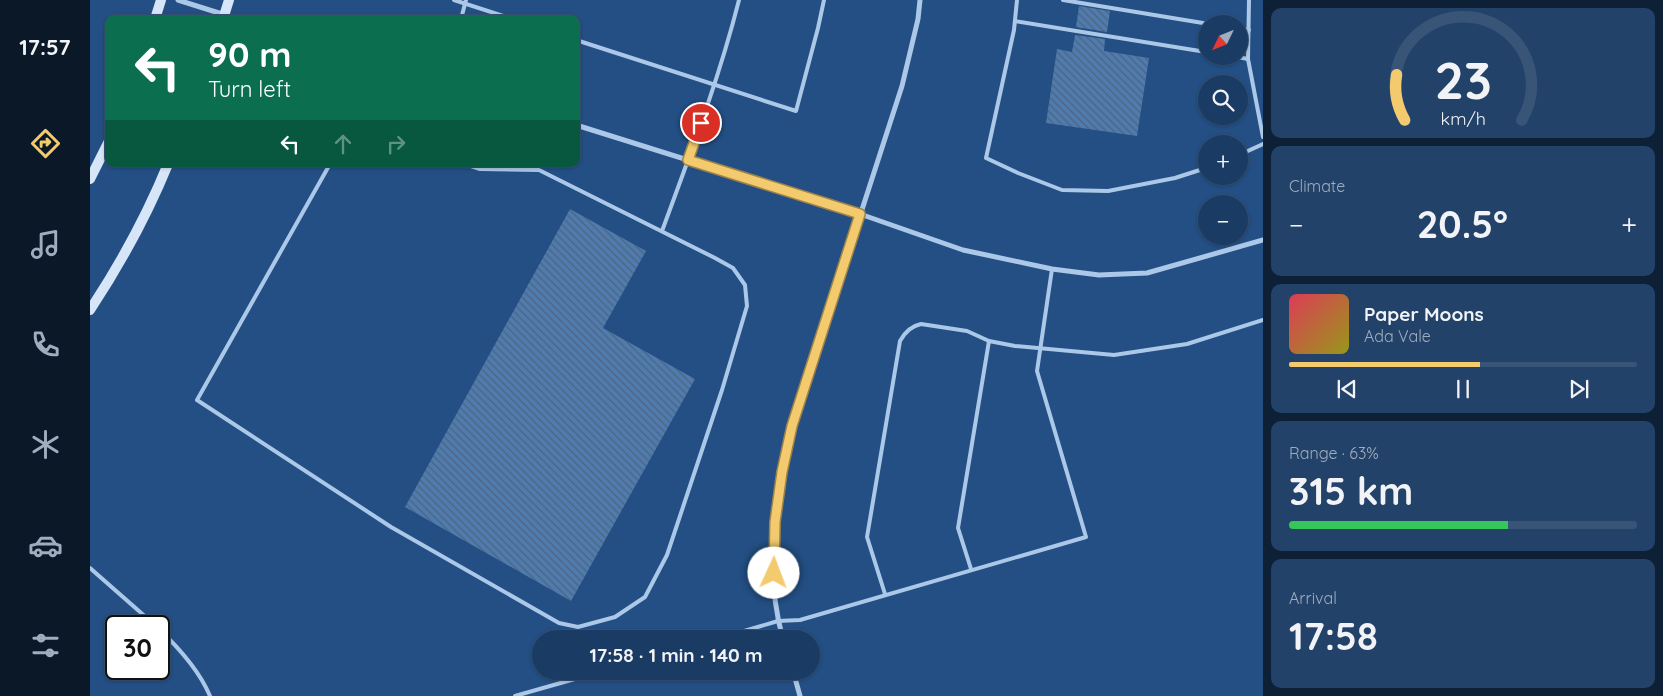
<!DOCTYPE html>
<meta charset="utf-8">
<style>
:root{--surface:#1a3b63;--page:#234269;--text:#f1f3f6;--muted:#9fadbe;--line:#385578;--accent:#f3ca6e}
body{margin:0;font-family:Quicksand,sans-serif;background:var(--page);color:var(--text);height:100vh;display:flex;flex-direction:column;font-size:19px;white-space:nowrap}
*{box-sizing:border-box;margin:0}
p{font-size:16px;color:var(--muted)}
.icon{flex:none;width:28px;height:28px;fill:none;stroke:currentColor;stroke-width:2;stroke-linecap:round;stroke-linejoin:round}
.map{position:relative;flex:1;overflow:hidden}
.side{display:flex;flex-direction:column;gap:8px;padding:8px;background:#0e2036;width:400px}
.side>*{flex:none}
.hud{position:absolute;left:15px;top:15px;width:475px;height:152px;border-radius:10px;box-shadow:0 1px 4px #0004,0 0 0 1px var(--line);background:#0b6e4f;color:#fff;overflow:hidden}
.needle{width:32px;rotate:227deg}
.controls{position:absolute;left:1108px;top:15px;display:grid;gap:10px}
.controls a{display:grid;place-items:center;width:50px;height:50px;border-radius:50%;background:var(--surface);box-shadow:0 1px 4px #0004,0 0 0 1px var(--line);font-size:25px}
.speed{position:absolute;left:15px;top:615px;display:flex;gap:10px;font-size:25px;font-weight:700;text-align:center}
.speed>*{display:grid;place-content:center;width:65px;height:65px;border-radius:50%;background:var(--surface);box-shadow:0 1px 4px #0004,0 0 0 1px var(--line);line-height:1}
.speed .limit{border:2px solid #111;border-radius:8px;background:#fff;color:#111}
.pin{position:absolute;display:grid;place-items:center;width:42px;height:42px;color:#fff;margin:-21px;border:2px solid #fff;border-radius:50%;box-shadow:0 1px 5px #0007}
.me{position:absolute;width:55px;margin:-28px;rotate:2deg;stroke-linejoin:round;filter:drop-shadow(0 0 4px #0008)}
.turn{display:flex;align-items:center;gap:18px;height:105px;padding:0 20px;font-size:22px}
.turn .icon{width:65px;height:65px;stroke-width:2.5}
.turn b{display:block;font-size:35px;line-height:42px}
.lanes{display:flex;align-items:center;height:48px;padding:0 20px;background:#0003;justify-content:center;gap:25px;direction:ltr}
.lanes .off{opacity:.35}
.big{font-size:38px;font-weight:700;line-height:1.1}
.side .tile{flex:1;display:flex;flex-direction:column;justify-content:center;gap:8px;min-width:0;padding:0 18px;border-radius:10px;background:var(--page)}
.side .dial{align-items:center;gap:0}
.dial svg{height:130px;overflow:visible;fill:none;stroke:var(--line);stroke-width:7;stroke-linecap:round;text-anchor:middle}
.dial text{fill:var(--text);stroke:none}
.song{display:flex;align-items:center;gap:15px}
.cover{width:60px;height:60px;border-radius:8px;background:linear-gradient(135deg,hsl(350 70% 55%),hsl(60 70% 35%))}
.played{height:5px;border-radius:2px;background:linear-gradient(90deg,var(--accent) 55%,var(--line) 55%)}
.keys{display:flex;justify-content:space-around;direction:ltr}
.heat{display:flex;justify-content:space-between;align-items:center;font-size:28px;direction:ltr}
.charge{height:8px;border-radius:4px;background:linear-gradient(90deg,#34c759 63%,var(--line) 0)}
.trip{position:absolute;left:442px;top:630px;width:288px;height:50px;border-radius:25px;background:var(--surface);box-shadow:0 1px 4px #0004,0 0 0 1px var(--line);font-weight:700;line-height:50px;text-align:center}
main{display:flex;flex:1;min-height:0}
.tab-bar{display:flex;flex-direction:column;width:90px;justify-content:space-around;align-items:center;background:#0a1828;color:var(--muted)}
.tab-bar .icon{width:35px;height:35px}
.tab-bar .on{color:var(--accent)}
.tab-bar b{font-size:22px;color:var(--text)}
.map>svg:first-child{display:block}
</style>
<main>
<nav class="tab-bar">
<b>17:57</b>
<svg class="icon on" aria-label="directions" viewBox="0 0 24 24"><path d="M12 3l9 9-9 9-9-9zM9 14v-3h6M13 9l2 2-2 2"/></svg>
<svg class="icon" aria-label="music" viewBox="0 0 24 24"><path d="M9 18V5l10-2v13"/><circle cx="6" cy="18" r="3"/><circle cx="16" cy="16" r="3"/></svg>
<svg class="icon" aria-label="phone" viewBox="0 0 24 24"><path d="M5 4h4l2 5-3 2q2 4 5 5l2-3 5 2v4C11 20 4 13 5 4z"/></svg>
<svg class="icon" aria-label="climate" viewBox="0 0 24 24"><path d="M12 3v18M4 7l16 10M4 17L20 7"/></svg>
<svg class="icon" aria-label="car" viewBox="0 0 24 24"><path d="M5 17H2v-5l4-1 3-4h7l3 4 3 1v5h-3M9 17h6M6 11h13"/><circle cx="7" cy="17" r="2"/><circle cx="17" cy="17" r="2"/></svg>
<svg class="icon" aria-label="filters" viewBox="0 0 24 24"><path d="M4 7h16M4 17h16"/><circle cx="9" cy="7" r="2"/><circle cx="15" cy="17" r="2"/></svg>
</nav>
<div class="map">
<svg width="1173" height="696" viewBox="0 0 1173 696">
<defs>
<pattern id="building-back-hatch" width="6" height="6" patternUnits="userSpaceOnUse" patternTransform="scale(1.25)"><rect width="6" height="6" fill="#507bae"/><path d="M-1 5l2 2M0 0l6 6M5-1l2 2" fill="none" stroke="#4e647d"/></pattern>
</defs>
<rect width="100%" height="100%" fill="#234f84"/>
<g fill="url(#building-back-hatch)">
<path d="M 989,6 L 1020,11 L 1017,32 L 986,27 Z"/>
<path d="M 985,35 L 1015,39 L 1014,51 L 1059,58 L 1047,136 L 956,123 L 967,49 L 982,52 Z"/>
<path d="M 480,209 L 556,251 L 513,328 L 605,379 L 481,601 L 315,507 Z"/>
</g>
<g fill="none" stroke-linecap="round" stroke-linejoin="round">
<g stroke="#acc8e8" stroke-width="4">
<path d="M 364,0 L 423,19"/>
<path d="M 927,0 L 924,30 L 896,158 L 928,173 L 972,190 L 1018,191 L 1085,178 L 1116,168"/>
<path d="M 973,0 L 1119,24"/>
<path d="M 1159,0 L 1158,59 L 1173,137"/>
<path d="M 371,19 L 376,0"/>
<path d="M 925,21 L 1116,52"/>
<path d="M 1149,29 L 1159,30"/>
<path d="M 486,40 L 706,111 L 728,28 L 734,0"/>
<path d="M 1142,56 L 1158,59"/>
<path d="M 1149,155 L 1173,144"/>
<path d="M 240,164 L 107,400 L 301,527 L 469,623 L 488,627 L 525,617 L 555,597 L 577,555 L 632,390 L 657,306 L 655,285 L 643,268 L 625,258 L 449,170 L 390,169 L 375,164"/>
<path d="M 572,231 C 600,155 629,79 649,0"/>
<path d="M 0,568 L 66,626"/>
<path d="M 881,569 L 868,528 L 899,341 L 925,346 L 1024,355 L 1097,344 L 1173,320"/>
<path d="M 795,594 L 777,537 L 810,341 C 815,332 821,326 831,324 L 877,331 L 899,341"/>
<path d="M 69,629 C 89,648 109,670 120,696"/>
<path d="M 627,639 L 688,621 L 710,620 L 996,537 L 947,371 L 962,269"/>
<path d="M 425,696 L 513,671"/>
</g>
<g stroke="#acc8e8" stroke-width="5">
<path d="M 88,0 L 148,19"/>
<path d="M 486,125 L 770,214 L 873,250 L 962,269 L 1009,275 L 1057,273 L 1173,240"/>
<path d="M 693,639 C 673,570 686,494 702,426 L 812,86 L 828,19 L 830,0"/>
<path d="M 703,671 L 710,696"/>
</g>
<g stroke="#d6e5f7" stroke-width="10">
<path d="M 65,19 L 71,0"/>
<path d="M 133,19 L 139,0"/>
<path d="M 0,179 L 19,141"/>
<path d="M 0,310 C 29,266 58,213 78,164"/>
</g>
</g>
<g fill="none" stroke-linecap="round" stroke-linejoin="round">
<defs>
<path id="route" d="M 611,123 L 598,160 L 770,214 L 702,426 L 692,472 L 685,522 L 684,573"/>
</defs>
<use href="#route" stroke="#9e8348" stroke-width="12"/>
<use href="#route" stroke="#f3ca6e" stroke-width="9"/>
</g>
</svg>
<div class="controls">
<a><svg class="needle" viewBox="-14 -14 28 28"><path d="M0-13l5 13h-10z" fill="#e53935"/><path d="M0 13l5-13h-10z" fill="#9fadbe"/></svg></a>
<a><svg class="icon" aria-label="search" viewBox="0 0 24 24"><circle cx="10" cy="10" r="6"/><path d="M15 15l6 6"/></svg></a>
<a>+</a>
<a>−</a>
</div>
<div class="speed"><div class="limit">30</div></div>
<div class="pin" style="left:611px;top:123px;background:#d93025"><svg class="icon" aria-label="arrive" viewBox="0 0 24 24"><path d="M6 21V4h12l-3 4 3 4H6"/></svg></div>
<svg class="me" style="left:684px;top:573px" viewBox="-20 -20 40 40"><circle r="19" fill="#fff"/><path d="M0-13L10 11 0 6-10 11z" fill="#f3ca6e"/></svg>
<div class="trip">17:58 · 1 min · 140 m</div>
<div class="hud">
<div class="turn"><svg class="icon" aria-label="left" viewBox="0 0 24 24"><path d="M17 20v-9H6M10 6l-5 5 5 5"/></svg><div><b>90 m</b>Turn left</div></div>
<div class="lanes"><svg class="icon" aria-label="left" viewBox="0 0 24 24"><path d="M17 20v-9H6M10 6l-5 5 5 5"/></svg><svg class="icon off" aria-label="ahead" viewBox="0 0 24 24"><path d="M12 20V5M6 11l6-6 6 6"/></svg><svg class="icon off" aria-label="right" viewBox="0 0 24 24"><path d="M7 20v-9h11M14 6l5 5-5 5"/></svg></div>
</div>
</div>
<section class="side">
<div class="tile dial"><svg viewBox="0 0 100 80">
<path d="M14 69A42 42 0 1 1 86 69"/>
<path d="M14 69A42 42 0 0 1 9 41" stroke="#f3ca6e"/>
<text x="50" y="56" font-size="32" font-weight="700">23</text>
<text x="50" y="72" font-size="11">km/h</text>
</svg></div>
<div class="tile"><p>Climate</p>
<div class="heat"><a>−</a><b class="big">20.5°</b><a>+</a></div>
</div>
<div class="tile">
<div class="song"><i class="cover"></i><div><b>Paper Moons</b><p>Ada Vale</p></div></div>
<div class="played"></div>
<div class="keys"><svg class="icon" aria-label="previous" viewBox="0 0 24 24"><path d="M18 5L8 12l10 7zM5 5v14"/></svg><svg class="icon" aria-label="pause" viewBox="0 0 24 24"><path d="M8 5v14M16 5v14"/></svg><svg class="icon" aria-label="next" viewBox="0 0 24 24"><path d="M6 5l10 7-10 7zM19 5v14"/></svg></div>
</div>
<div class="tile"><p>Range · 63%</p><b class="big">315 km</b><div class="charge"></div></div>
<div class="tile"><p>Arrival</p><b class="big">17:58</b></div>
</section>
</main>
